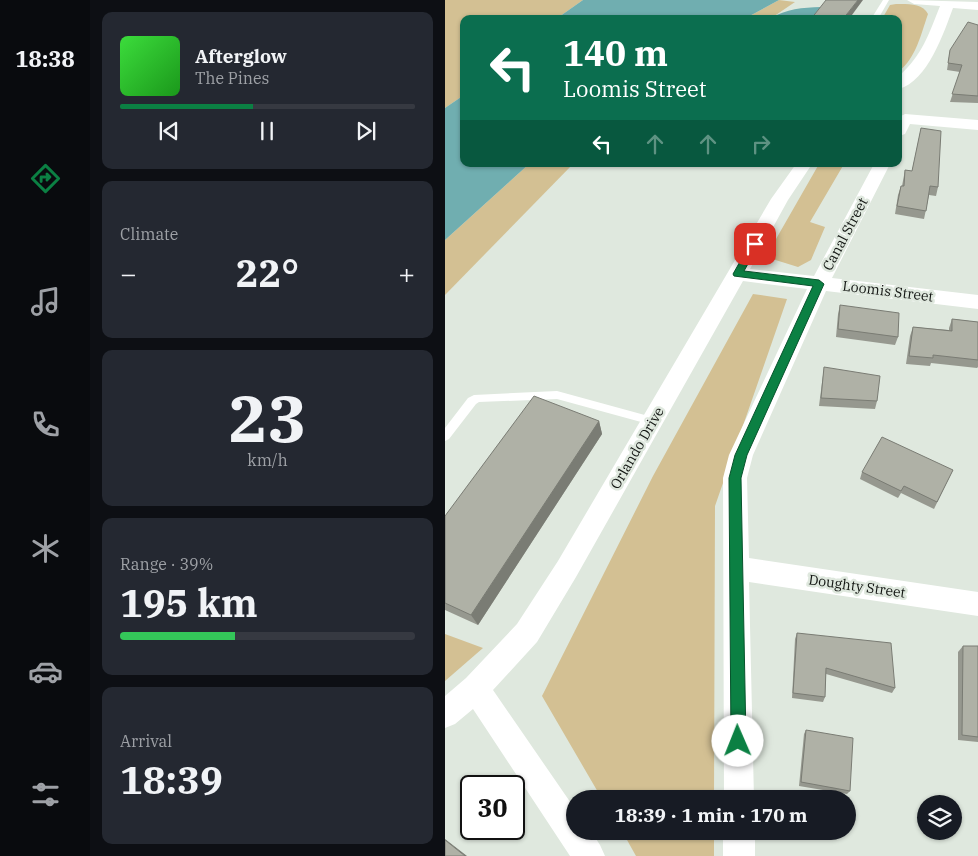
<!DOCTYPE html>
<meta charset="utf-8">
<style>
:root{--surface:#171b24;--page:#242831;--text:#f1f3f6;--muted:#9ea1a6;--line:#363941;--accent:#0b8043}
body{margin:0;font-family:"IBM Plex Serif",serif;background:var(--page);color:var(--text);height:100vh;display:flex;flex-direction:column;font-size:19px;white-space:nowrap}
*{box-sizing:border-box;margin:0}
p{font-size:16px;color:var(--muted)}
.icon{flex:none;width:28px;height:28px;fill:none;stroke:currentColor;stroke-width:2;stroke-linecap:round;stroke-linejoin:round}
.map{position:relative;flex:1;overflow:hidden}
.panel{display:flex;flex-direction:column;gap:12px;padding:12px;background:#0d0f14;width:355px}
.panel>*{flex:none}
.top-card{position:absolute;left:15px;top:15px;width:442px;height:152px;border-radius:10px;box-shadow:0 1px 4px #0004;background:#0b6e4f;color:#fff;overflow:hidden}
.tools{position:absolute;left:472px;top:795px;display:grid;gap:10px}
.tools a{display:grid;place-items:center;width:45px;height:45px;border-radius:50%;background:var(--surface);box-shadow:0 1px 4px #0004;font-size:25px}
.speed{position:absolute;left:15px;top:775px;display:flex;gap:10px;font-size:25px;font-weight:700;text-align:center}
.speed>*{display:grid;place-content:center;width:65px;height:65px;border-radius:50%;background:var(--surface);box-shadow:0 1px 4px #0004;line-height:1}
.speed .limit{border:2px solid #111;border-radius:8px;background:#fff;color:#111}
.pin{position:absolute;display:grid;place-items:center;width:42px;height:42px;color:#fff;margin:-21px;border-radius:10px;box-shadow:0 2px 8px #0006}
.me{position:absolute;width:55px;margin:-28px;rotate:359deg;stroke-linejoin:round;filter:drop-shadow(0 0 4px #0008)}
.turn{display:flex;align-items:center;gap:18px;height:105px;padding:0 20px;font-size:22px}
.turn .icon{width:65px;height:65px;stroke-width:2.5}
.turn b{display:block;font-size:35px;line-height:42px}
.lanes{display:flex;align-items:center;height:48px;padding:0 20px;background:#0003;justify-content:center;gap:25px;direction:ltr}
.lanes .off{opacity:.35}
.big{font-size:38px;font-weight:700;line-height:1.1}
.panel .card{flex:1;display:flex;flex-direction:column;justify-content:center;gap:8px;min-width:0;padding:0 18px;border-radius:10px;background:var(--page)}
.panel .dial{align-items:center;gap:0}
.dial b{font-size:65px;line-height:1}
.song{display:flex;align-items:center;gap:15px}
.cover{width:60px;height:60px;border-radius:8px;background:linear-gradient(135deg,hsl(120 70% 55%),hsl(120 70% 35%))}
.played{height:5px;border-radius:2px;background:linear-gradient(90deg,var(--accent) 45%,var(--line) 45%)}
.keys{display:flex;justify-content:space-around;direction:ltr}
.heat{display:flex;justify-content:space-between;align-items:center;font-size:28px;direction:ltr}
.charge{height:8px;border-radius:4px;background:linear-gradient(90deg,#34c759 39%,var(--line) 0)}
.trip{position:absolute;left:121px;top:790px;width:290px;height:50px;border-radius:25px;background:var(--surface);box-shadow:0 1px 4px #0004;font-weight:700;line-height:50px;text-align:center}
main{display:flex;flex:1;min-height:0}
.dock{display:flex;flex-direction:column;width:90px;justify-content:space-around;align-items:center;background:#090b0e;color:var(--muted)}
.dock .icon{width:35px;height:35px}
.dock .current{color:var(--accent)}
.dock b{font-size:22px;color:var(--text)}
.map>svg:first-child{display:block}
</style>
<main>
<nav class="dock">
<b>18:38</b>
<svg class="icon current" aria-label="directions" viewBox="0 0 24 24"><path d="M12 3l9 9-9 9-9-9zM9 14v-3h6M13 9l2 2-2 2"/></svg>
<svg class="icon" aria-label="music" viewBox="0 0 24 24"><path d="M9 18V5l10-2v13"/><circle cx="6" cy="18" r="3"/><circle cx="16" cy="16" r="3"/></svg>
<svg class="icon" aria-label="phone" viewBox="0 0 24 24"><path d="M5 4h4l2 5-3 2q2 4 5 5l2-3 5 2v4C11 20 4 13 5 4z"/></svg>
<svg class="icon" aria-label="climate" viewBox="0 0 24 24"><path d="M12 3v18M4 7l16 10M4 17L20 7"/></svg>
<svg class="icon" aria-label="car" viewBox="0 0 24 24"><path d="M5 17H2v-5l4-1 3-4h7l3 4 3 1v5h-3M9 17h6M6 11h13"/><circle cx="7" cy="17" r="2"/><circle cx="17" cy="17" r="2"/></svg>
<svg class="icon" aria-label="filters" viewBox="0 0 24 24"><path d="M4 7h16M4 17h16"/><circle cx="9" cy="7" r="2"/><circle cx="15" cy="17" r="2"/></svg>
</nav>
<section class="panel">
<div class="card">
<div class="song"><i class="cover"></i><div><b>Afterglow</b><p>The Pines</p></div></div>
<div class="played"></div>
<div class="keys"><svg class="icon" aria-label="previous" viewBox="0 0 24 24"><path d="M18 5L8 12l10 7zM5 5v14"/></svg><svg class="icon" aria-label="pause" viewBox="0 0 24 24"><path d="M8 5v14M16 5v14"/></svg><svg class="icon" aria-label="next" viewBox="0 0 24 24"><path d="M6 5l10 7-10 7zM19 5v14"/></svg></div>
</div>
<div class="card"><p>Climate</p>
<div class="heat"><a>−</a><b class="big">22°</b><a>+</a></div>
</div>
<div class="card dial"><b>23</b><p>km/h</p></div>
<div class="card"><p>Range · 39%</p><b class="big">195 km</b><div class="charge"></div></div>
<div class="card"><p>Arrival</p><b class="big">18:39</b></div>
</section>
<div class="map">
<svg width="533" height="856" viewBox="0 0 533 856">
<rect width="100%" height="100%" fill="#dfe8de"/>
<g fill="#d3c093">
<path d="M 0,0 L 138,0 L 111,19 L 19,19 L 19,95 L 0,108 Z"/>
<path d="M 334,0 L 350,2 L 325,19 L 299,19 Z"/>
<path d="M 451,4 C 462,4 478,3 483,14 C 476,34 471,58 454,71 L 454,19 L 437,19 L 445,5 Z"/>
<path d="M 84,164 L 128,164 L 0,295 L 0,240 Z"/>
<path d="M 374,164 L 399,164 L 365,222 L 380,227 L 366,260 L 353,267 L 324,258 L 327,246 Z"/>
<path d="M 308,294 L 342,299 L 270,506 L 269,799 L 157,799 L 97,696 L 208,476 Z"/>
<path d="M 0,634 L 38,648 L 0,681 Z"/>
<path d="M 177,831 L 269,831 L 269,856 L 191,856 Z"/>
</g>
<g fill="#70aeb0">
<path d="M 138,0 L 334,0 L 299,19 L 111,19 Z"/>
<path d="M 376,7 L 369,17 L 325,19 C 342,8 357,8 376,7 Z"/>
<path d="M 19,95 L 19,164 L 84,164 L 0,240 L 0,108 Z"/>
</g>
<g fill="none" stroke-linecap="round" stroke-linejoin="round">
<g fill="#fff" fill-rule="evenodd">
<path d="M 438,0 L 444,0 L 433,19 L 426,19 Z"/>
<path d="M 112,391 L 207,417 L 211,418 L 213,421 L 211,424 L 207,425 L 112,399 L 34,402 L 31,404 L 4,439 L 0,441 L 0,428 L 23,398 L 29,395 Z"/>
</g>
<g fill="#fff" fill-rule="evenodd">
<path d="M 462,0 L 533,2 L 533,10 L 508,8 C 499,32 483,81 454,89 L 454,76 C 478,54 483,36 495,6 L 469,4 Z"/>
<path d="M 460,114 L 533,120 L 533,130 L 465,124 L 460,134 L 454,136 L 454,117 Z"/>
<path d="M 351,164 L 367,164 L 343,200 L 305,269 L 369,276 L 429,164 L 445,164 L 387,278 L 533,295 L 533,309 L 381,291 L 308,455 L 302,478 L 304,558 L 533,592 L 533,616 L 304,582 L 309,799 L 279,799 L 278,478 L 284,455 L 362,289 L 298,281 L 131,577 L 92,642 L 48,690 L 130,809 L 130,831 L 146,831 L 155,845 L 160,856 L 125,856 L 28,709 L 10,724 L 0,728 L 0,696 L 21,678 L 72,624 L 113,561 L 326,199 Z"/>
<rect x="278" y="831" width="32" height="25"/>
</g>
</g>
<g fill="#96988f">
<path d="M 533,25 L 533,103 L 505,102 L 515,72 L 502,70 L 505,50 Z"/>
<path d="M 476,128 L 493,187 L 491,196 L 484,195 L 479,219 L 450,214 L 453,195 L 456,186 L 457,186 L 460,170 L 467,171 Z"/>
<path d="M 395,305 L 453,337 L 450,345 L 391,337 L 393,314 Z"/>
<path d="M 507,319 L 533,322 L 533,367 L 532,368 L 486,363 L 485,366 L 461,364 L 465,336 L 468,327 L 504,330 L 504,328 Z"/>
<path d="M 379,367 L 432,401 L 430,409 L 374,406 Z"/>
<path d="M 154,421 L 157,434 L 33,625 L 0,610 L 0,516 Z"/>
<path d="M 508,470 L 489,509 L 456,493 L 453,498 L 415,479 L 417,472 Z"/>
<path d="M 352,633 L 450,688 L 447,693 L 381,674 L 380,697 L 378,702 L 347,698 L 350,639 Z"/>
<path d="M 518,646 L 533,646 L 533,742 L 513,740 L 513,652 Z"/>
<path d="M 361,730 L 405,791 L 402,794 L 354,786 L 359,734 Z"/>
</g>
<g fill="#7a7c74">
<path d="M 413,0 L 418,0 L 404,19 L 398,19 Z"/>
<path d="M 154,421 L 157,434 L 33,625 L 26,615 Z"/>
<path d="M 0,839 L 22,856 L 20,856 L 0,840 Z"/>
</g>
<g fill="#afb1a6" stroke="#7a7c74">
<path d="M 381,0 L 413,0 L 398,19 L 366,19 Z"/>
<path d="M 523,22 L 533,25 L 533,96 L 507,94 L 517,65 L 503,63 L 505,50 Z"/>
<path d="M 476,128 L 496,131 L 493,187 L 485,186 L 481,211 L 452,206 L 456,186 L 459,186 L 460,170 L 467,171 Z"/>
<path d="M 395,305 L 454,313 L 453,337 L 393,329 Z"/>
<path d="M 507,319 L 533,322 L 533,360 L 488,355 L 488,358 L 464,356 L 468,327 L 507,331 Z"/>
<path d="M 379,367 L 435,376 L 432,401 L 376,398 Z"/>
<path d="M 89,396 L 154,421 L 26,615 L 0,603 L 0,516 Z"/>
<path d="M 437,437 L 508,470 L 492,502 L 459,486 L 456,491 L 417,472 Z"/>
<path d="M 352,633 L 446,643 L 450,688 L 381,668 L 380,697 L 348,693 Z"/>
<path d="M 518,646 L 533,646 L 533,737 L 517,735 Z"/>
<path d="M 361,730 L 408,738 L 405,791 L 356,782 Z"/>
<path d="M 0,840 L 20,856 L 0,856 Z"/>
</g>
<path fill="#0b8043" stroke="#07532c" d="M 310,241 L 314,244 L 299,271 L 374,280 L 379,284 L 302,455 L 296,478 L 301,741 L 298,746 L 293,749 L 288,746 L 286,741 L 284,478 L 290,455 L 368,286 L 289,276 L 288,274 L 305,244 Z"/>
<g text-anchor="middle" stroke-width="5" stroke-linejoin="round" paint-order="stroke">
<g font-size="14" fill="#121512" stroke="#dfe8de">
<text transform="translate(400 234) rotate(-62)" y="5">Canal Street</text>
<text transform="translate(443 291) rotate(7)" y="5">Loomis Street</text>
<text transform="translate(192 448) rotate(-60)" y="5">Orlando Drive</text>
<text transform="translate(412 586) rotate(8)" y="5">Doughty Street</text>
</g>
</g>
</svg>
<div class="tools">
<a><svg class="icon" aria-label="layers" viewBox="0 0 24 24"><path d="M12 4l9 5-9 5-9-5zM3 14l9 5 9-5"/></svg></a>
</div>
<div class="speed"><div class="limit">30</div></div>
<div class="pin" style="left:310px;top:244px;background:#d93025"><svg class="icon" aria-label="arrive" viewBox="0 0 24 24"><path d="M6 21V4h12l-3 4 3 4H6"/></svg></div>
<svg class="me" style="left:293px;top:741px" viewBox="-20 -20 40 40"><circle r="19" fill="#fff"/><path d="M0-13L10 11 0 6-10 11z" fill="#0b8043"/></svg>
<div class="trip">18:39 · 1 min · 170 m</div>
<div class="top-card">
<div class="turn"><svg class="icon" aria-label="left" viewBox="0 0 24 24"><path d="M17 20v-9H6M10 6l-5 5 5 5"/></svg><div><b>140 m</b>Loomis Street</div></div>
<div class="lanes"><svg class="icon" aria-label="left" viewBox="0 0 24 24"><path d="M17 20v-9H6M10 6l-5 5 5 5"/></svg><svg class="icon off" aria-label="ahead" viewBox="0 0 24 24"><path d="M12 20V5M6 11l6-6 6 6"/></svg><svg class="icon off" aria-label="ahead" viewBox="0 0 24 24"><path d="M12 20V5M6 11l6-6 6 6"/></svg><svg class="icon off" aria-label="right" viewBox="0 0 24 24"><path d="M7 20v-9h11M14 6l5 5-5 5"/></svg></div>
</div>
</div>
</main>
